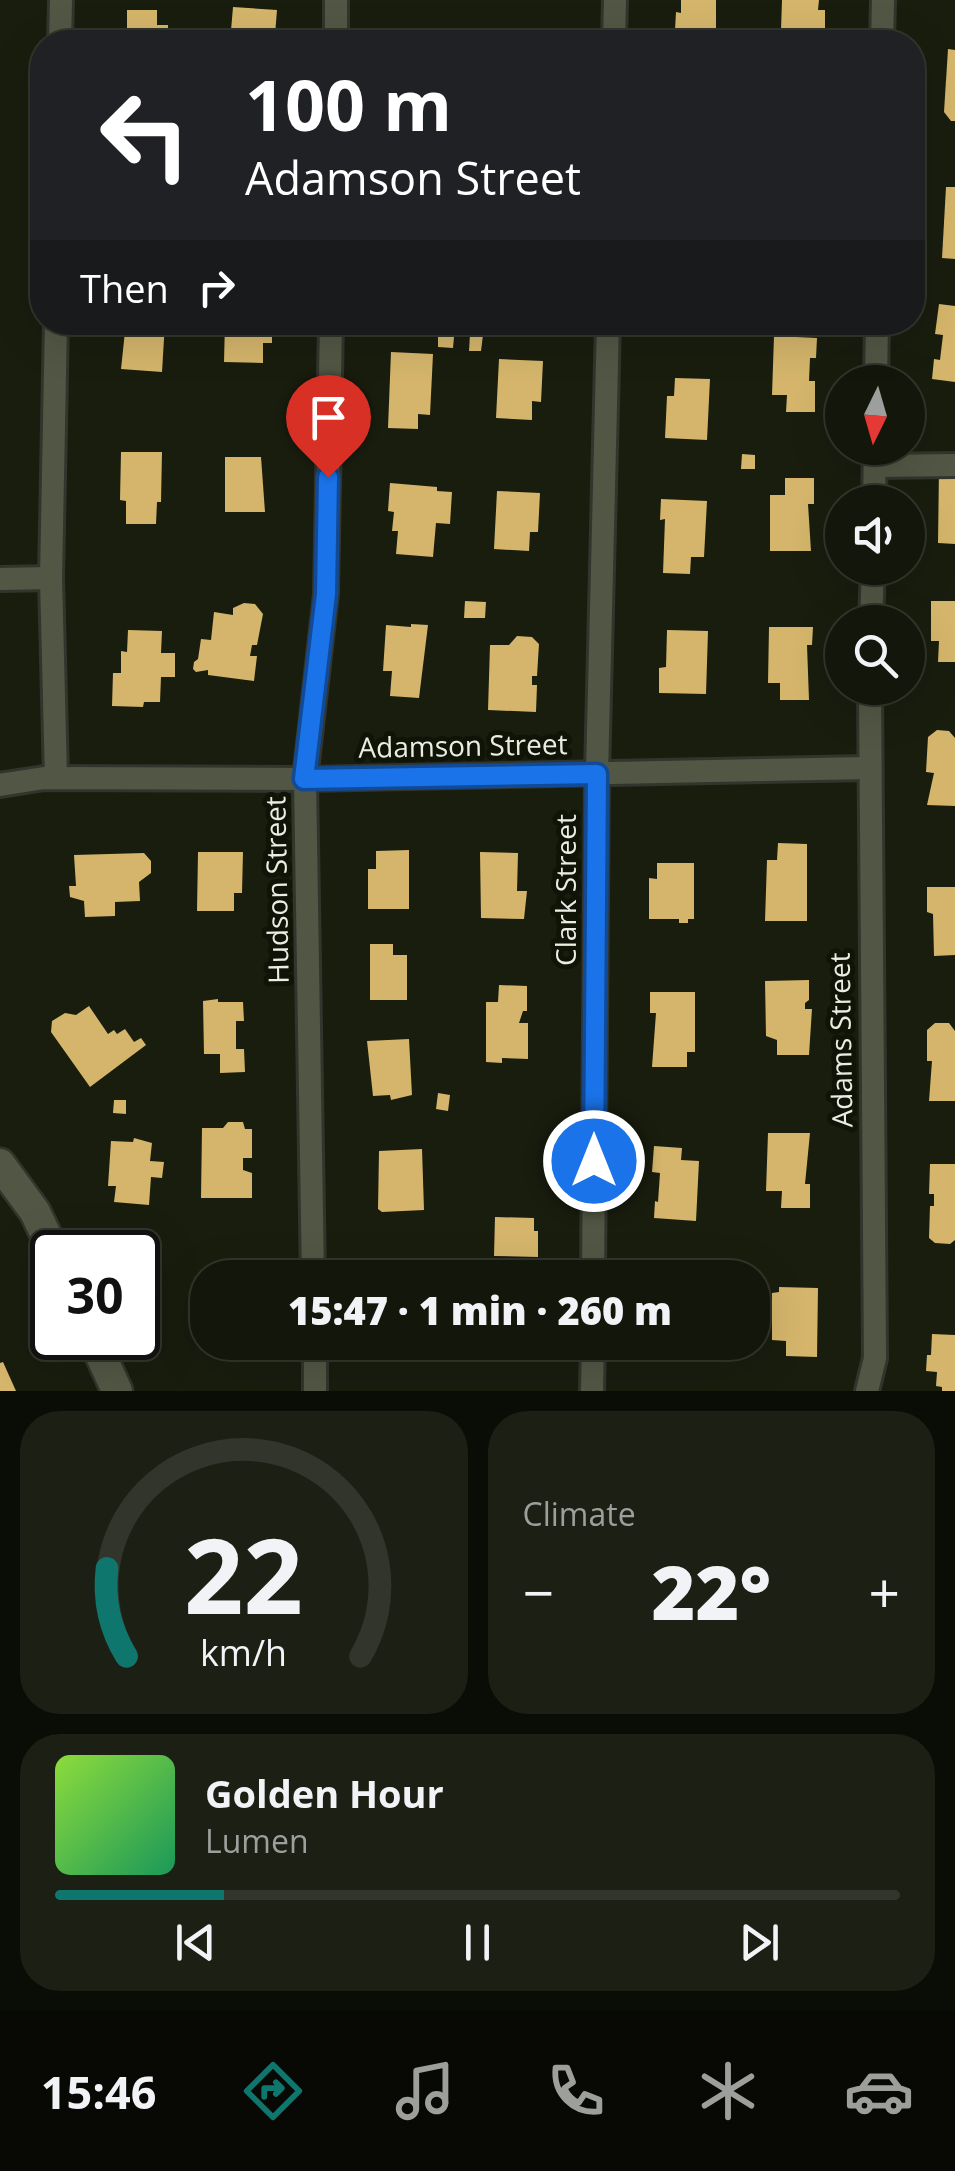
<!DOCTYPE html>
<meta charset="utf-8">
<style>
:root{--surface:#13160a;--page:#1c1f13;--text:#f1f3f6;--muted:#9d9f9c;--line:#32352b;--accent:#0f766e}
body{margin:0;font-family:"Open Sans",sans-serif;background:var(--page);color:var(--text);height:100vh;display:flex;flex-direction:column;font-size:38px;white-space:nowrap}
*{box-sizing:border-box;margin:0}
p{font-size:32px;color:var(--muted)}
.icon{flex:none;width:55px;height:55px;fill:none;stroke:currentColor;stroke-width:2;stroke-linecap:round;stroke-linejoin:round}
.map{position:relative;height:1391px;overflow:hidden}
.panel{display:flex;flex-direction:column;gap:20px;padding:20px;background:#0a0c06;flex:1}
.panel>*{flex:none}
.guide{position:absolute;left:30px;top:30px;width:895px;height:305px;border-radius:40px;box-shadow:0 10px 40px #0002,0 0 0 2px var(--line);background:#202124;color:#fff;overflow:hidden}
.needle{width:65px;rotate:185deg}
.fabs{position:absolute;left:825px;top:365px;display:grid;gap:20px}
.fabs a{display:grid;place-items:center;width:100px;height:100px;border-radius:50%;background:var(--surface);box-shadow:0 10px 40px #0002,0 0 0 2px var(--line);font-size:50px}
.speed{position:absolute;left:30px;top:1230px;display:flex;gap:20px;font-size:50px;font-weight:700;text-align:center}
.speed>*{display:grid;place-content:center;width:130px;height:130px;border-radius:50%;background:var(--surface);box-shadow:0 10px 40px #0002,0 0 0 2px var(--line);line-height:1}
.speed .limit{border:5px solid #111;border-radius:15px;background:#fff;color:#111}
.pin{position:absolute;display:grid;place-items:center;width:85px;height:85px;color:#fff;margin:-102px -42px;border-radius:50% 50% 50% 0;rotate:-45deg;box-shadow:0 0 10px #0007}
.pin .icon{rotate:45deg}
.me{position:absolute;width:110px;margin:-55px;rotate:0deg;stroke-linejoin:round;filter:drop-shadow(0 0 8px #0008)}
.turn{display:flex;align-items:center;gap:35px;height:210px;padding:0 50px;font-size:45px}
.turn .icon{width:130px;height:130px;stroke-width:2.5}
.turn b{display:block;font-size:70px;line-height:85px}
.then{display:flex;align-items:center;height:95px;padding:0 50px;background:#0003;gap:20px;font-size:38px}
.big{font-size:75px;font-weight:800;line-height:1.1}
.panel .widget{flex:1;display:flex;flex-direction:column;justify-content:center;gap:15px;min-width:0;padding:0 35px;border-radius:40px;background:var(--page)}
.panel .dial{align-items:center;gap:0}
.dial svg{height:260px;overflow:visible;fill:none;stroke:var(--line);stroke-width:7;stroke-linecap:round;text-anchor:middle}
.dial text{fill:var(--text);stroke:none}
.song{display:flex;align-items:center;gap:30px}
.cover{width:120px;height:120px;border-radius:15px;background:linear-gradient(135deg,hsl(90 70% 55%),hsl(150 70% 35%))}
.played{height:10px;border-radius:5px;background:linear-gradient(90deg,var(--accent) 20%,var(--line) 20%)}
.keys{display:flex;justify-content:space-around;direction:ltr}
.heat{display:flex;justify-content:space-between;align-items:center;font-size:55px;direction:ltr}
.panel .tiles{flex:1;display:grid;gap:20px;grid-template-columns:1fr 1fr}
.widget:last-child{grid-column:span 2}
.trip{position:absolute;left:190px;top:1260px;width:580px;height:100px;border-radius:40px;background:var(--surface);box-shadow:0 10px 40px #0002,0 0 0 2px var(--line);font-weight:800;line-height:100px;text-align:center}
.tabs{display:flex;height:160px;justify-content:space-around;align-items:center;background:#080904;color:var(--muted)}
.tabs .icon{width:70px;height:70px}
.tabs .active{color:var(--accent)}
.tabs b{font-size:45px;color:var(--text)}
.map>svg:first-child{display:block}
</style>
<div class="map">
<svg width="955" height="1391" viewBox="0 0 955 1391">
<rect width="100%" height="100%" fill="#191d0e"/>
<g fill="#d4b56b">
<path d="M 681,0 L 716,0 L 716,33 L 675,30 L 676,12 L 681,13 Z"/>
<path d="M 782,0 L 819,0 L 818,10 L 825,10 L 825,31 L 781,30 Z"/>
<path d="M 233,7 L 277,10 L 275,35 L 270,34 L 270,42 L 230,42 Z"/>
<path d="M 127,10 L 157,10 L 157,25 L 168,25 L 168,42 L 131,42 L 131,36 L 127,36 Z"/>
<path d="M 948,49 L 955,50 L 955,121 L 951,121 L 944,112 Z"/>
<path d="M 946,187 L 955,187 L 955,259 L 942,258 Z"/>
<path d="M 939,304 L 955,306 L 955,382 L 932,379 L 934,359 L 940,360 L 943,335 L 935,334 Z"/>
<path d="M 126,322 L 165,322 L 162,372 L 121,369 Z"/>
<path d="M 225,322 L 272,322 L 272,343 L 263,343 L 263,363 L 224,362 Z"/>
<path d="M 470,334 L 483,335 L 481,351 L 469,351 Z"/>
<path d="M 438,336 L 454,337 L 453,348 L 438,347 Z"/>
<path d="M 774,336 L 817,338 L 816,358 L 810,358 L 809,381 L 815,381 L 815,412 L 786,412 L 787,395 L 772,395 Z"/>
<path d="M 391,352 L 433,354 L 430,415 L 418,414 L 418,429 L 388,428 Z"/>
<path d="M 499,359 L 543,361 L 541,402 L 532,401 L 532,420 L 496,418 Z"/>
<path d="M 675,378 L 710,379 L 707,440 L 665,438 L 667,396 L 674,396 Z"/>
<path d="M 121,452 L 162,452 L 161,502 L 157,502 L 156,524 L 126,524 L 126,501 L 120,500 Z"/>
<path d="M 742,454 L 755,455 L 755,469 L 741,469 Z"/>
<path d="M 225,457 L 261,457 L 265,512 L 225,512 Z"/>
<path d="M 939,468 L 955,469 L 955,544 L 938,543 Z"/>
<path d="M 785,478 L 814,478 L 814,504 L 808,504 L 811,551 L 770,551 L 770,495 L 785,495 Z"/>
<path d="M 390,483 L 437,487 L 437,491 L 452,492 L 450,524 L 436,523 L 433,557 L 396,554 L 398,531 L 392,531 L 394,512 L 388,511 Z"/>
<path d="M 497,491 L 540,493 L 538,532 L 530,532 L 529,551 L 494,549 Z"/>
<path d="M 661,499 L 707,501 L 704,557 L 691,557 L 690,574 L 663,573 L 665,519 L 660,520 Z"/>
<path d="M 465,601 L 486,602 L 485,618 L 464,618 Z"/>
<path d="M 931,601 L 955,601 L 955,662 L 938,662 L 939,641 L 931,641 Z"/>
<path d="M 244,603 L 255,604 L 263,614 L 257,645 L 252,645 L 250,656 L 257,656 L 254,681 L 208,675 L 208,670 L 196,672 L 193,669 L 194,662 L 198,659 L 201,639 L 211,640 L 214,612 L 233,615 L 233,608 Z"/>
<path d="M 411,624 L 428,625 L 419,698 L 390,696 L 392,671 L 383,671 L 386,625 L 411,627 Z"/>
<path d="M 769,627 L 813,627 L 812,645 L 807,645 L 809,700 L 780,700 L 780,683 L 768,683 Z"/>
<path d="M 128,630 L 162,631 L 161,653 L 175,653 L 175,677 L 161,677 L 160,702 L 144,702 L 143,707 L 112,706 L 113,673 L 121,673 L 121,651 L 127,652 Z"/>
<path d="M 667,630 L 708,631 L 706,694 L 659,693 L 659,668 L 666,667 Z"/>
<path d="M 517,636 L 532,637 L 539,644 L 537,676 L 532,676 L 532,685 L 537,685 L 536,712 L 488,710 L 490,645 L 509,645 Z"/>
<path d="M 937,730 L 949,731 L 955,738 L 955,806 L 927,805 L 934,773 L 926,772 L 928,737 Z"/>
<path d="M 778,843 L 807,844 L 807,921 L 765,921 L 767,860 L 777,860 Z"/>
<path d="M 409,850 L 409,909 L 368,909 L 368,869 L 376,869 L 376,851 Z"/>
<path d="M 198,852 L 243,852 L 242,893 L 234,893 L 234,911 L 197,911 Z"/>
<path d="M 480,852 L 518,853 L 517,891 L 527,891 L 524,919 L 481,918 Z"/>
<path d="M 144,853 L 151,861 L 151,873 L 139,882 L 140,901 L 115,902 L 115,916 L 85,917 L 84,901 L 70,897 L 69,886 L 76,886 L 74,855 Z"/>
<path d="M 657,863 L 694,863 L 694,919 L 688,919 L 688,923 L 679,923 L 679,919 L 649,919 L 649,878 L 657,879 Z"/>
<path d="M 927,887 L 955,887 L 955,955 L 934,956 L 933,914 L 927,912 Z"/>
<path d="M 370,944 L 393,944 L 393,955 L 407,955 L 407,1000 L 370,1000 Z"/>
<path d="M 809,980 L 809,1000 L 805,1003 L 805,1009 L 812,1009 L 809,1055 L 777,1055 L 777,1040 L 766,1036 L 765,981 Z"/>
<path d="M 499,985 L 527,986 L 527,1011 L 523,1011 L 519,1023 L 528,1023 L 528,1059 L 502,1058 L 502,1063 L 486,1062 L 486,1002 L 498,1002 Z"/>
<path d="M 650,992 L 695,992 L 695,1052 L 687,1052 L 687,1067 L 652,1067 L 656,1013 L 650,1013 Z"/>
<path d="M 218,999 L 218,1002 L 243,1002 L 244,1021 L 236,1021 L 236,1049 L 244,1049 L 245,1072 L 220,1073 L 220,1054 L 204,1054 L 203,1001 Z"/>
<path d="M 89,1006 L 108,1034 L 114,1030 L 117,1034 L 125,1029 L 134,1042 L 141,1038 L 146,1045 L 90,1087 L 51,1032 L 52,1021 L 65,1013 L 76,1015 Z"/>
<path d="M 935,1023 L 949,1023 L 955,1031 L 955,1101 L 929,1101 L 932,1061 L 927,1061 L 927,1030 Z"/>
<path d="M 409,1039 L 412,1095 L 391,1100 L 390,1095 L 373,1096 L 367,1041 Z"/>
<path d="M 438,1093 L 450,1095 L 448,1111 L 436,1109 Z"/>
<path d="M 114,1100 L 126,1100 L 126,1114 L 113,1113 Z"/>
<path d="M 228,1122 L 243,1122 L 245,1129 L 252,1129 L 252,1158 L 243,1158 L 243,1170 L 252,1173 L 252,1198 L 201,1198 L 202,1128 L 223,1128 Z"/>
<path d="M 768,1133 L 810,1133 L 805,1184 L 810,1184 L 810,1208 L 781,1208 L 782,1191 L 766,1191 Z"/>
<path d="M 134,1138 L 152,1143 L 150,1161 L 164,1162 L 162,1178 L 151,1177 L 149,1205 L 114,1202 L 116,1186 L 108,1186 L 111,1141 L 133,1142 Z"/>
<path d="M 654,1146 L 682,1148 L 681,1160 L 699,1161 L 696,1221 L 654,1218 L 655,1201 L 658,1202 L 660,1173 L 652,1172 Z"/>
<path d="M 422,1149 L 424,1210 L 382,1212 L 378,1209 L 379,1151 Z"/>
<path d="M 930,1164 L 955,1164 L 955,1240 L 950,1244 L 935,1243 L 929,1238 L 930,1206 L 934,1206 L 934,1194 L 929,1194 Z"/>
<path d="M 495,1217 L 534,1218 L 534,1231 L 538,1231 L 538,1257 L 494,1256 Z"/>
<path d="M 779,1287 L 818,1288 L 817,1357 L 786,1356 L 786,1341 L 772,1340 L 772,1293 L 779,1292 Z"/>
<path d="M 932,1334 L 955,1335 L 955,1391 L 942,1391 L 942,1387 L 936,1386 L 937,1372 L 926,1371 L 927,1355 L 931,1355 Z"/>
<rect x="206" y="1342" width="44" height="11"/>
<path d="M 385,1342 L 423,1342 L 423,1356 L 385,1357 Z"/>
<path d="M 478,1342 L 534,1342 L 534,1360 L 478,1359 Z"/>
<path d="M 660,1342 L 689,1342 L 689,1352 L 661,1352 Z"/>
<path d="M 3,1362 L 16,1391 L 0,1391 L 0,1363 Z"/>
</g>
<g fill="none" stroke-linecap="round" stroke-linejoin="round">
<defs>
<g id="street">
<path d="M 60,42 L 61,0"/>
<path d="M 336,42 L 336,0"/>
<path d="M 614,42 L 615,0"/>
<path d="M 882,42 L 883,0"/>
<path d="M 56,322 L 51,578 L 56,778"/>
<path d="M 876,382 L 877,322"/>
<path d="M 875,466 L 955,465"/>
<path d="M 874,502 L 875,448"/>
<path d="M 0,579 L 51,578"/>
<path d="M 871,622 L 873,568"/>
<path d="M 0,785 L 44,778 L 305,779 L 868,768"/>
<path d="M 313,1278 L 305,779 L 326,594 L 331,322"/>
<path d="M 593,1278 L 597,774 L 608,322"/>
<path d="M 315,1342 L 315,1391"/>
<path d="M 592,1391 L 593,1342"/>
<path d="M 867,1391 L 875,1358 L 870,688"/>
</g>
<g id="secondary">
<path d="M 0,1164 L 35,1212 L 54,1252"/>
<path d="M 93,1338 L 117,1391"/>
</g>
</defs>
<use href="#street" stroke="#33352d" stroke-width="28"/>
<use href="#secondary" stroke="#33352d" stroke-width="35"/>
<use href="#street" stroke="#525745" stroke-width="22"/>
<use href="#secondary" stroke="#525745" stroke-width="30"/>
</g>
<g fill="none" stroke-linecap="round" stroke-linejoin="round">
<defs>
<path id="route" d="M 328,477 L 326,594 L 304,779 L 597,774 L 594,1161"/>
</defs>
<use href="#route" stroke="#114b97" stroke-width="25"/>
<use href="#route" stroke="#1a73e8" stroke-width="18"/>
</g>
<g text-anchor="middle" stroke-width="10" stroke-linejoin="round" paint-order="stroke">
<g font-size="28" fill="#eaede3" stroke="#101406">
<text transform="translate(463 746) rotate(-1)" y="10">Adamson Street</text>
<text transform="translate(277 890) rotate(-91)" y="10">Hudson Street</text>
<text transform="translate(566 890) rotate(-90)" y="10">Clark Street</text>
<text transform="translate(841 1040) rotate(-91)" y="10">Adams Street</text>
</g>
</g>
</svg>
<div class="fabs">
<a><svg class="needle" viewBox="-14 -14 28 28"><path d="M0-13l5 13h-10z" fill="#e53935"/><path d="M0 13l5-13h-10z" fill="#9d9f9c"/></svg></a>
<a><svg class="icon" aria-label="sound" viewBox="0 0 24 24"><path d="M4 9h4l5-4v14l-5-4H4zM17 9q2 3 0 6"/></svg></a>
<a><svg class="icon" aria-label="search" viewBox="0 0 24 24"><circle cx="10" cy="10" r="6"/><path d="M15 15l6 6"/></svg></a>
</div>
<div class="speed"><div class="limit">30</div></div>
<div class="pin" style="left:328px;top:477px;background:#d93025"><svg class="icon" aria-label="arrive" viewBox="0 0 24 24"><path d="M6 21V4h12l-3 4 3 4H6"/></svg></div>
<svg class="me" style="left:594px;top:1161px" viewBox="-20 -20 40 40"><circle r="17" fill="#1a73e8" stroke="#fff" stroke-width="3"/><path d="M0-11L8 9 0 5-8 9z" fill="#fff"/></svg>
<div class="trip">15:47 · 1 min · 260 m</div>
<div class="guide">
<div class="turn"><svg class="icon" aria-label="left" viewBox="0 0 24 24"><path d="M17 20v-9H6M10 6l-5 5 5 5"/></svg><div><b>100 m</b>Adamson Street</div></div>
<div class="then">Then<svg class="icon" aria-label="right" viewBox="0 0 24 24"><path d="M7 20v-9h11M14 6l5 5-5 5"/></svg></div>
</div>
</div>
<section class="panel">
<div class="tiles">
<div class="widget dial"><svg viewBox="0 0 100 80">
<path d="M14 69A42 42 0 1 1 86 69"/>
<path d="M14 69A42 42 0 0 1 8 42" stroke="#0f766e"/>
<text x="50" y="56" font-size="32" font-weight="700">22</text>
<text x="50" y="72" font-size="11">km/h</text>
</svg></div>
<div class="widget"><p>Climate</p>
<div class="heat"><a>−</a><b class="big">22°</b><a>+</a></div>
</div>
<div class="widget">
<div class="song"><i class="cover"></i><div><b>Golden Hour</b><p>Lumen</p></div></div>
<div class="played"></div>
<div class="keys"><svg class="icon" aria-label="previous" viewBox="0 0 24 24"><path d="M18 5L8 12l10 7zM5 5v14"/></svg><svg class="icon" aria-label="pause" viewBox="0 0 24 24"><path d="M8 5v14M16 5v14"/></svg><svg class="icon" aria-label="next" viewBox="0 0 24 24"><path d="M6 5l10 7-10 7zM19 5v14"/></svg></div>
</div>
</div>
</section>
<nav class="tabs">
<b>15:46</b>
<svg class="icon active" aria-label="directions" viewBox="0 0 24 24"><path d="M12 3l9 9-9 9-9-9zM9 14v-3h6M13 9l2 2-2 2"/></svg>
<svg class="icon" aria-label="music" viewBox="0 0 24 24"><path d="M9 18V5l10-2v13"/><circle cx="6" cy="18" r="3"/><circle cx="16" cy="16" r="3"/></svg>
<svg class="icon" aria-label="phone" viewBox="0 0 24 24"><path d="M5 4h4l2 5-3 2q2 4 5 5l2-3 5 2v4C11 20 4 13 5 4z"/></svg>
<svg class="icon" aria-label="climate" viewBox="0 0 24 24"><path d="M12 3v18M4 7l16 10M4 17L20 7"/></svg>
<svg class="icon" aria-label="car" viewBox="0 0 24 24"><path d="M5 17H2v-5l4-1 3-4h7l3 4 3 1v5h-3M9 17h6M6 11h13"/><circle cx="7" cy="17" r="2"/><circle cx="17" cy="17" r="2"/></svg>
</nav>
